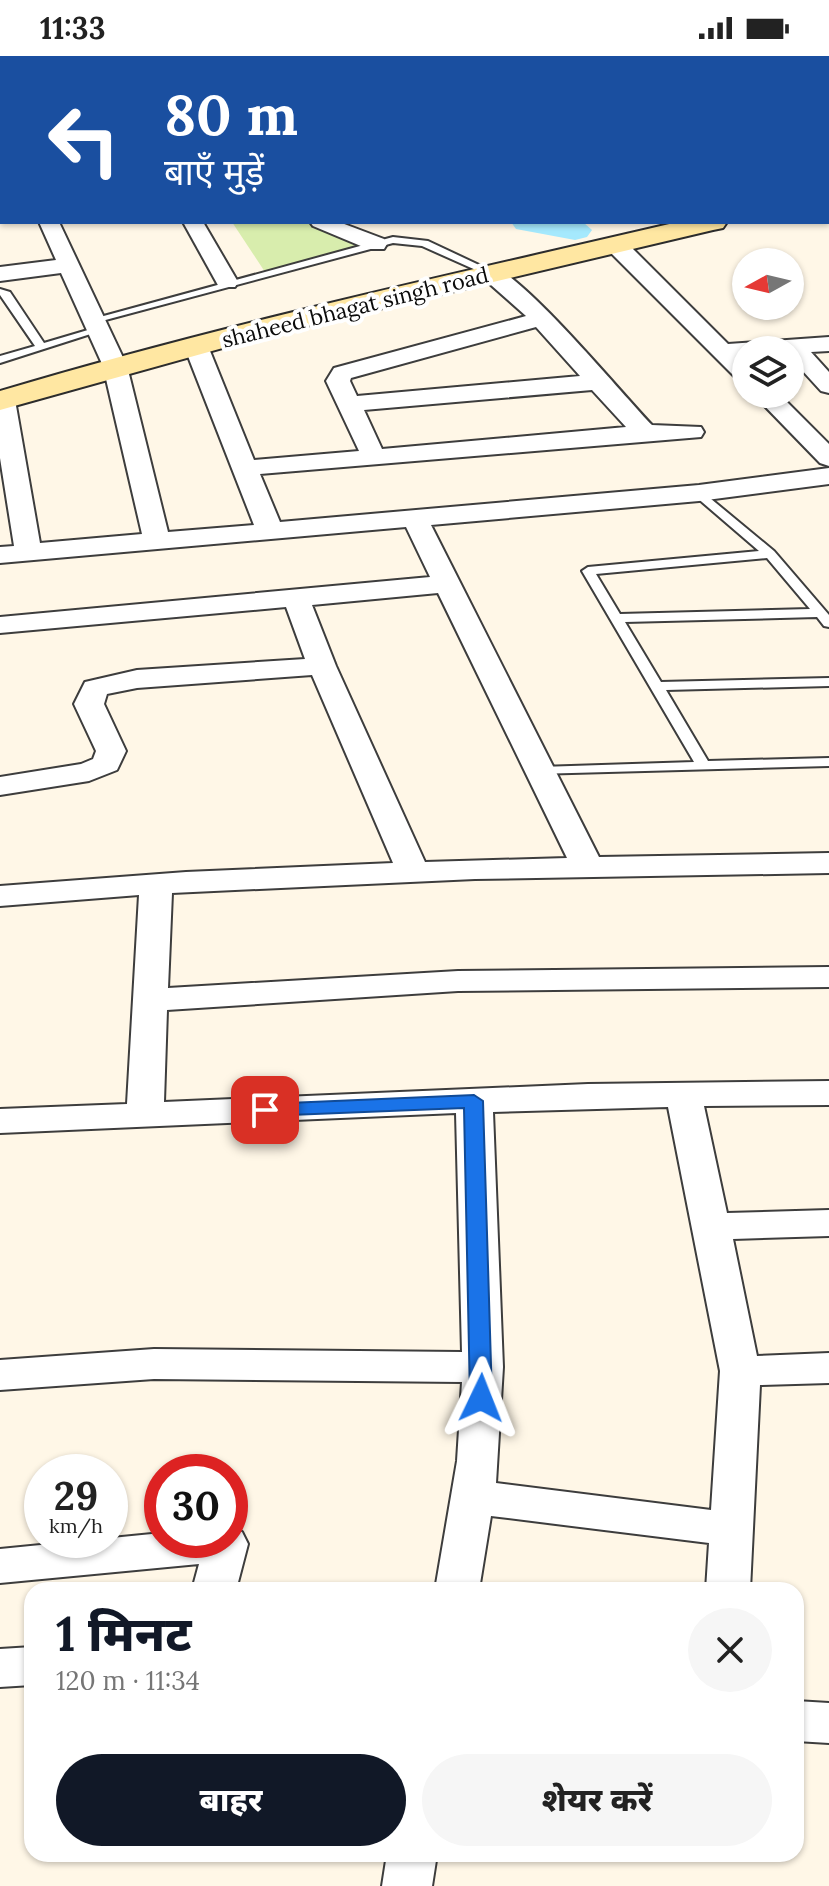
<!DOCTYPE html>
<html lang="hi">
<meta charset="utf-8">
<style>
body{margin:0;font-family:Lora,"Noto Sans Devanagari",serif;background:#f6f6f6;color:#222;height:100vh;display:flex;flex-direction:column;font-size:30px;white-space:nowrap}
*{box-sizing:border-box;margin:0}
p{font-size:26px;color:#767676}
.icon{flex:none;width:44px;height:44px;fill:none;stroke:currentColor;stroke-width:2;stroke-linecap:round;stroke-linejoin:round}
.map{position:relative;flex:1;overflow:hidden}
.drawer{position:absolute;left:24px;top:1526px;width:780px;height:280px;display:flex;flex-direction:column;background:#fff;border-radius:24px;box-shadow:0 2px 6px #0004}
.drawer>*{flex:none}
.guide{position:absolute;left:0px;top:0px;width:830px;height:168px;box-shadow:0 2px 6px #0004;background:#1a4fa0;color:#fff;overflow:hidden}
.needle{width:52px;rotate:262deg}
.tools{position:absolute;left:732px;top:192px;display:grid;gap:16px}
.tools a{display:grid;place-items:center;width:72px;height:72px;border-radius:50%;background:#fff;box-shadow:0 2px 6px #0004;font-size:40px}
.speed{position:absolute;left:24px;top:1398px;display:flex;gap:16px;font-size:40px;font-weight:700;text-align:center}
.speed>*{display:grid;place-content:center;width:104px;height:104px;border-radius:50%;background:#fff;box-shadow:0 2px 6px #0004;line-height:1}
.speed small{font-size:20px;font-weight:400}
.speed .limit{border:12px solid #d22;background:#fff;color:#111}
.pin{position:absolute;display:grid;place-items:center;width:68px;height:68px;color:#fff;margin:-34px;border-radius:16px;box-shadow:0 4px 12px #0006}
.me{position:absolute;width:88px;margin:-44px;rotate:2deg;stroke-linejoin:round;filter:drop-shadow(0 0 6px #0008)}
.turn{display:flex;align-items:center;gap:28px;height:168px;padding:0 32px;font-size:36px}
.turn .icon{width:104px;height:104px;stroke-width:2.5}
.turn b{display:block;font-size:56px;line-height:68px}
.round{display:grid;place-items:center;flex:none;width:84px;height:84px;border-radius:42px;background:#f6f6f6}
.headline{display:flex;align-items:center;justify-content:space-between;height:136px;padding:0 32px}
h1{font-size:48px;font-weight:800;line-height:60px;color:#111827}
.primary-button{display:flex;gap:16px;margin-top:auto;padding:16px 32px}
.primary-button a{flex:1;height:92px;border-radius:48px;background:#111827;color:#fff;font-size:32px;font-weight:800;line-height:92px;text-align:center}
.primary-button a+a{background:#f6f6f6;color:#222}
.status{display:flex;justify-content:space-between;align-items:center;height:56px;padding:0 40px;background:#fff;direction:ltr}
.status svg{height:22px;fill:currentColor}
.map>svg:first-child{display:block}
</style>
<div class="status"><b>11:33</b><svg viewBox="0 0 49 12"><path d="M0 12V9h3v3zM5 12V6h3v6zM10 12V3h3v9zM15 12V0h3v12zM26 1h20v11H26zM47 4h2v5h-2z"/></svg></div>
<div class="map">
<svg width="829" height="1830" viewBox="0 0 829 1830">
<rect width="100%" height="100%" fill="#fff7e7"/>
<path fill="#d8edad" d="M232 166H304L365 190 265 216Z"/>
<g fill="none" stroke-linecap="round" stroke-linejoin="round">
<g fill="#a5e9fd" fill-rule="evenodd">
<path d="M0 0H14L15 2H2V13Z"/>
<path d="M705 0H766L704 2Z"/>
<path d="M511 166H583L592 174 587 181 575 184 516 173Z"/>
</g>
</g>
<rect fill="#544945" stroke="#3b3330" stroke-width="2" x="828" y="14" width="1" height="26"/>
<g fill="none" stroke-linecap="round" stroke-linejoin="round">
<defs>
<g id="lane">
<rect x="828" y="112" width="1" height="6"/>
<path d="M393 181 428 185 496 217 487 219 422 190 393 187 98 266 89 264Z"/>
<path d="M0 233 10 236 44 287 98 271 103 274 0 307V300L35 290 0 239Z"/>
<path d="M699 433 774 495 829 559V571L824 570 817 561 625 566 661 626 829 622V630L666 634 708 705 829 702V710L535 718 533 715 540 711 694 706 582 515 588 511 759 495 695 440 693 437ZM767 502 810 553 620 558 596 518Z"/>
</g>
<g id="street">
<rect x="0" y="18" width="2" height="12"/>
<path d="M0 70 2 71V85L0 84Z"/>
<path d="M0 108H2L0 121Z"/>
<path d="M39 166H59L127 310 168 476 254 469 184 290 188 285H204L208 290 254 404 359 395 326 325 334 312 526 260 483 222 480 217 491 210C523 218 623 339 652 369L701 371 704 376 701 381 260 418 280 466 699 429 829 412V428L699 445 431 469 599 801 829 797V817L475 823 172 837 168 932 458 915 829 911V931L458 935 167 954 164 1046 588 1028 829 1025V1049L704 1050 727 1157 829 1154V1180L733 1183 757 1300 829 1297V1327L760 1329 750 1534H706L709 1487 491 1460 479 1534H435L457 1405 462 1326 154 1323 0 1334V1304L154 1293 462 1296 456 1057 0 1077V1053L127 1048 139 839 0 850V830L186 816 393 807 312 619 137 632 107 638 104 648 126 695 117 714 89 725 0 739V721L81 708 93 703 96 695 74 648 85 626 137 614 305 603 286 551 0 577V561L430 521 406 471 0 507V491L14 490 0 402V338L12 339 15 344 40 487 142 478 103 310 61 217 0 225V211L56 204ZM536 271 580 320 357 340 350 325 351 322ZM592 334 626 371 382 393 364 354ZM438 537 567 802 425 806 336 610 312 549ZM668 1051 720 1315 711 1454 496 1427 503 1311 493 1056Z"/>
<path d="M183 166H203L238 226 235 231H219Z"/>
<path d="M310 166H339L384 183 387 188 384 193H368L313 170Z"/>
<path d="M616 183 624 184 728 288 829 281V295L811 296 829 316V337L821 335 790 301V294H746V300L741 301 746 306V326L738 324 608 194 605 189Z"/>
<path d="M753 338H779L829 388V410L820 407Z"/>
<path d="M230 1472 242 1476 248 1488 236 1534H192L199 1508 0 1527V1493L162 1477V1484H230Z"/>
<path d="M32 1591V1629L0 1631V1593Z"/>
<path d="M796 1645 829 1647V1687L796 1685Z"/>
<path d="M387 1798H437L432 1830H382Z"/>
</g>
<g id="secondary">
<rect x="828" y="130" width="1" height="16"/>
<path d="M678 166H727L723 172 713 174 273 278 0 354V335C223 268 451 219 678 166Z"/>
</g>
</defs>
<use href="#lane" stroke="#3d3d3d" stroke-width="4"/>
<use href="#street" stroke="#3d3d3d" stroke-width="4"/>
<use href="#secondary" stroke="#2c2c2c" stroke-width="4"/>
<use href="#lane" fill="#fff" fill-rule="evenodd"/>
<use href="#street" fill="#fff" fill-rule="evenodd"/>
<use href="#secondary" fill="#ffe7a2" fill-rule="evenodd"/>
</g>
<path fill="#1a73e8" stroke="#114b97" stroke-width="2" d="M474 1039 483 1045 492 1342 489 1348H473L470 1342 464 1052 265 1060 255 1054 265 1048Z"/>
<g text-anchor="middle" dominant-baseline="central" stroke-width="8" stroke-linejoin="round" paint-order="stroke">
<g font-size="22" fill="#0a0a0a" stroke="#fff">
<text transform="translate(355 251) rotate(-14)">shaheed bhagat singh road</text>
</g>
</g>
</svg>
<div class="tools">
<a><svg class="needle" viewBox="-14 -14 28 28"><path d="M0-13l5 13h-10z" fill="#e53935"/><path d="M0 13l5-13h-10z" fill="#767676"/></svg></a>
<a><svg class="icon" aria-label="layers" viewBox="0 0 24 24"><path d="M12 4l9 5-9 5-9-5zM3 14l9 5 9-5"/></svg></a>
</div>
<div class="speed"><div>29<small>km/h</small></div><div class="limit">30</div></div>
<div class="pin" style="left:265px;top:1054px;background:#d93025"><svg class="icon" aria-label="arrive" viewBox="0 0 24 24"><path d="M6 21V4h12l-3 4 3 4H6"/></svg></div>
<svg class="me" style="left:481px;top:1342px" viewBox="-20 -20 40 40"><path d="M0-17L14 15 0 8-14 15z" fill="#1a73e8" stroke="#fff" stroke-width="4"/></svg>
<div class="guide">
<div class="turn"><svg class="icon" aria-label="left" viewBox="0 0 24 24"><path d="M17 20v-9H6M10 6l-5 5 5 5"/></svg><div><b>80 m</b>बाएँ मुड़ें</div></div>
</div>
<section class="drawer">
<div class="headline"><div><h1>1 मिनट</h1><p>120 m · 11:34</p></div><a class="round"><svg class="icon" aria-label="close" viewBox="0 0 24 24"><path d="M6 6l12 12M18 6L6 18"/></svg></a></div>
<div class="primary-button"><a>बाहर</a><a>शेयर करें</a></div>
</section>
</div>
